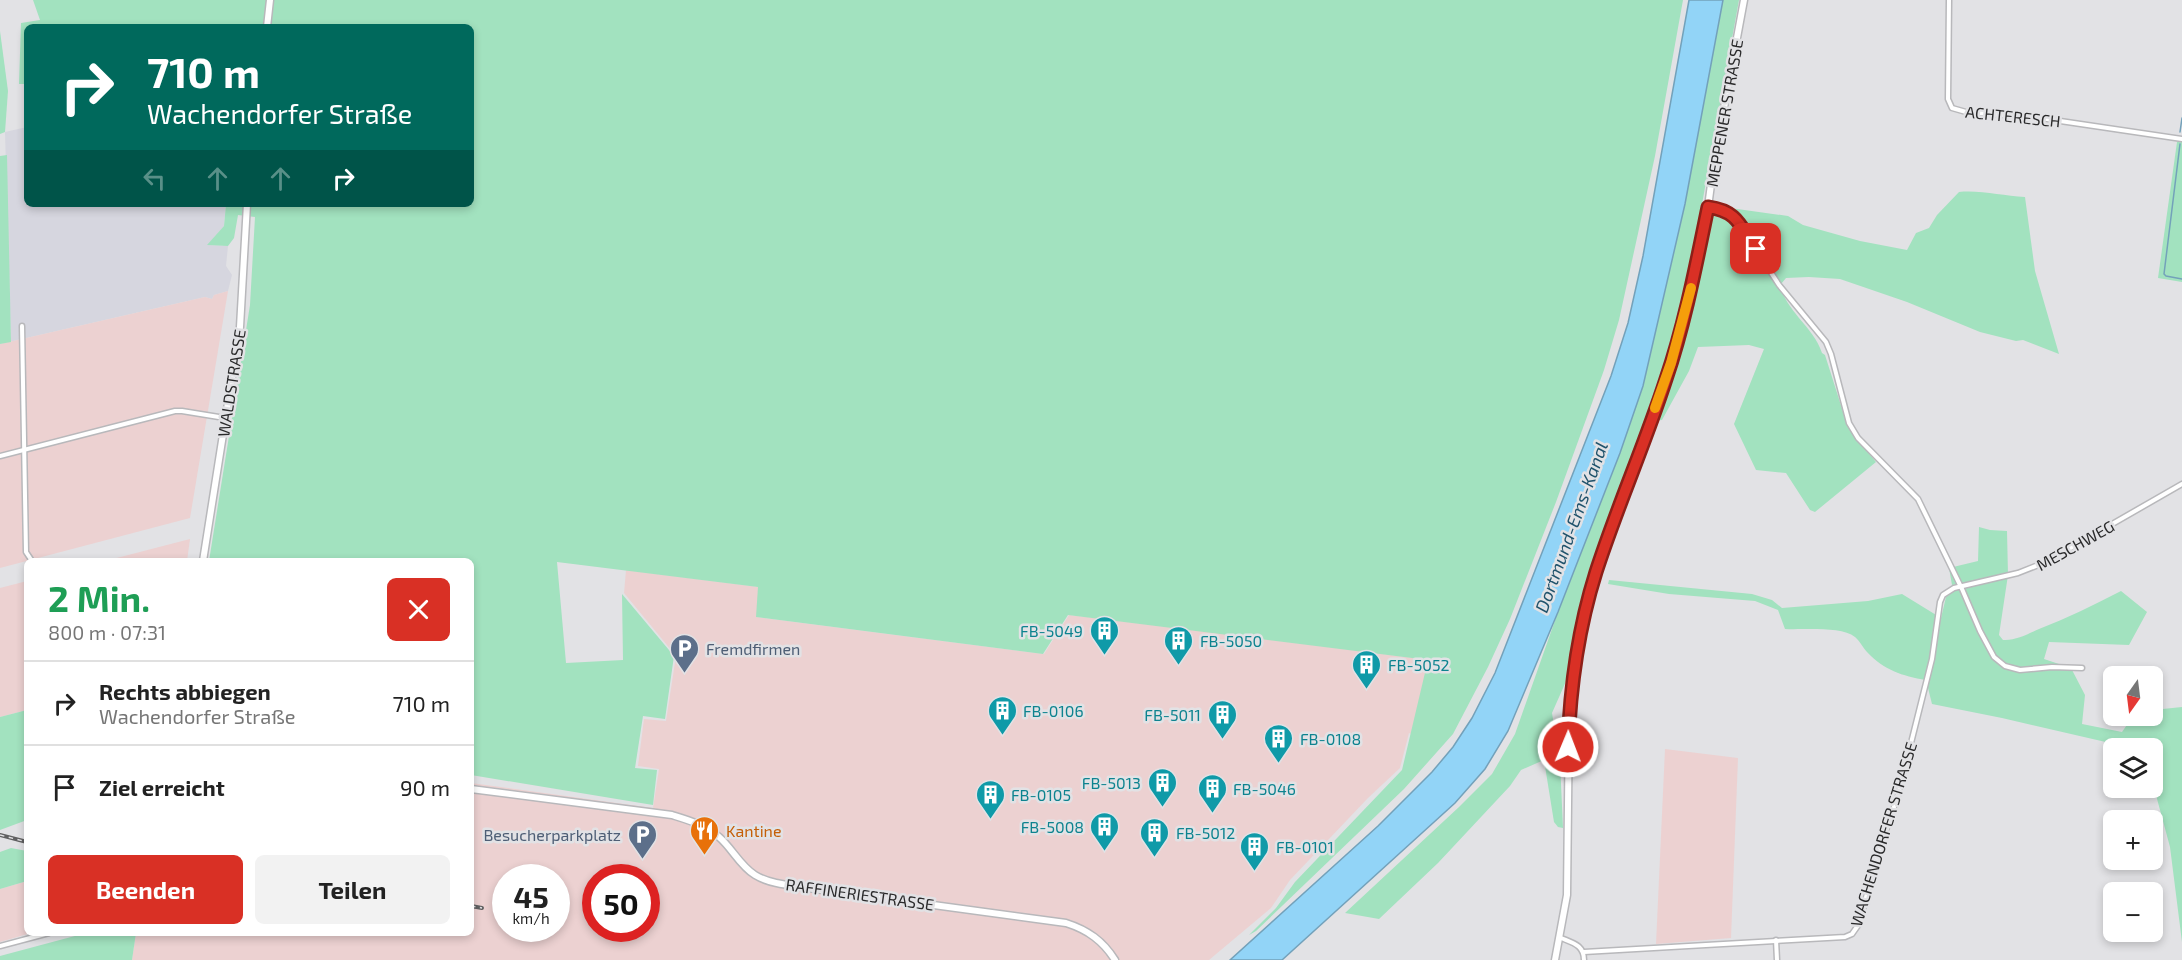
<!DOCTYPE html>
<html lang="de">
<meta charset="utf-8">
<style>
body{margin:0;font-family:"Exo 2",sans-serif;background:#f2f2f2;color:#222;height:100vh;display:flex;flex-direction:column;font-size:22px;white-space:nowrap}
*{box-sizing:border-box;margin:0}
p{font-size:20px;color:#767676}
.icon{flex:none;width:33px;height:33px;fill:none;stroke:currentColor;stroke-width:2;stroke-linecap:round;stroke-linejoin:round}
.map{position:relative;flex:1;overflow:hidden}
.sheet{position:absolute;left:24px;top:558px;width:450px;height:378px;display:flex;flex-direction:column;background:#fff;border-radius:9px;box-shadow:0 3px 9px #0003}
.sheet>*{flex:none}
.top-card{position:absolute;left:24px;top:24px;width:450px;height:183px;border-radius:9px;box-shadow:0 3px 9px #0003;background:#00695c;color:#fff;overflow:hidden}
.needle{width:39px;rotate:194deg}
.tools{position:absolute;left:2103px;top:666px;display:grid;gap:12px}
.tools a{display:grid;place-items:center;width:60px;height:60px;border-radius:9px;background:#fff;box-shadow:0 3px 9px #0003;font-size:30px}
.speed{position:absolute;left:492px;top:864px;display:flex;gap:12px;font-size:30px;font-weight:700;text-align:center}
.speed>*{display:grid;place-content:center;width:78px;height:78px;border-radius:50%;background:#fff;box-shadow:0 3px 9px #0003;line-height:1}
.speed small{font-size:15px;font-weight:400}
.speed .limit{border:9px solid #d22;background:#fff;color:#111}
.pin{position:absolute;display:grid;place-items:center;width:51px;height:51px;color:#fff;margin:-26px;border-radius:12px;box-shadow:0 3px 9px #0006}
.me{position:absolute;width:66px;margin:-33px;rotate:1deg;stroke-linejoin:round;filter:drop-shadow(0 0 4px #0008)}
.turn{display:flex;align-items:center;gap:21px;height:126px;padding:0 24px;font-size:27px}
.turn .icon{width:78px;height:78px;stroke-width:2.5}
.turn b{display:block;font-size:42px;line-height:51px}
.lanes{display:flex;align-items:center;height:57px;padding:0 24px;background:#0003;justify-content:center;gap:30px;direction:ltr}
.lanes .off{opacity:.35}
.round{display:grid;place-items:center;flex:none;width:63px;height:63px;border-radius:9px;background:#f2f2f2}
.head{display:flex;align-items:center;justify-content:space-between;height:102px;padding:0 24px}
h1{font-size:36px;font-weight:700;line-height:45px;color:#1e9e55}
.action{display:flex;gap:12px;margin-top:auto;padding:12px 24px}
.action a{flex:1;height:69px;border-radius:9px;background:#d93025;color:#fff;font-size:24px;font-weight:700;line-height:69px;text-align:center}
.action a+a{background:#f2f2f2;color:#222}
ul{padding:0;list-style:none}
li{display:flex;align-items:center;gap:18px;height:84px;padding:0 24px;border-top:2px solid #e0e0e0}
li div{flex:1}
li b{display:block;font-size:22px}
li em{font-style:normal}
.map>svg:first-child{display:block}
</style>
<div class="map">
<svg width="2182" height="960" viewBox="0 0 2182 960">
<rect width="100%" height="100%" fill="#e2e2e5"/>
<path fill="#d6d6df" d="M27 127V204H226L224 226 208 245 228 246 226 266 232 275 228 291 214 295 212 299 205 297 0 344 11 342 5 132Z"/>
<g fill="#ecd1d1" fill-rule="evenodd">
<path d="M228 291 190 518 0 568V344L205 297 212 299 214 295Z"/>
<path d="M190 539 187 561H105Z"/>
<path d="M626 570 759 587 757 617 1044 654 1069 615 1177 627 1429 660 1411 734 1409 733 1400 768 1368 798 1290 880 1271 908 1209 960H132L136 933H471V783L653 808 659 769 638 766 644 719 666 721 676 656 624 593ZM506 878H556V928H506ZM596 878H646V928H596Z"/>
<path d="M27 581V710L0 717V588Z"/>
<path d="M1665 749 1738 758 1731 938 1656 944Z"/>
<path d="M27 881V933H31L0 942V889Z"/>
</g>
<g fill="#a2e2bf">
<path d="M33 0H1683L1655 156 1619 320 1604 370 1556 502 1510 619 1488 667 1453 734 1404 789 1256 931 1249 935 1276 908 1295 882 1402 770 1428 660 1068 615 1043 654 756 617 758 587 557 562 566 663 623 660 622 594 674 656 665 719 643 716 635 768 657 770 653 805 471 775V561H209L250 305 255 217 238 215 234 238 228 246 207 245 224 226 226 204H471V27H27V84H19L21 23 40 20Z"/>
<path d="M1723 0H1739L1702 204 1788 216 1803 225 1860 241 1907 250 1916 233 1929 228 1937 215 1959 192C1981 190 2003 196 2025 197L2035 271 2059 354 2023 340 2016 341 1980 332 1907 302 1840 279 1809 277 1786 278 1781 284C1783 309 1814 327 1822 353L1825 355 1845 418 1854 435 1876 462 1815 512 1810 510 1786 473 1756 470 1734 424 1764 349 1749 345 1698 347 1689 371 1662 420 1647 421 1641 434 1604 540 1578 632 1571 670 1552 713 1560 762 1563 828 1558 827 1554 822 1544 760 1521 770 1510 786 1438 863 1379 919 1345 913 1459 807 1492 774 1515 734 1558 612 1620 453 1643 386 1685 204Z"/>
<path d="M0 31 8 91 5 132 0 134Z"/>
<path d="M2177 142H2182V282L2158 278Z"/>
<path d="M7 155 11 342 0 344V156Z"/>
<path d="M1979 527 1990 530 2007 531 2008 575 1999 635 2003 640C2015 641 2028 634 2039 629 2067 618 2094 605 2121 591L2147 612 2129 645 2049 642 2044 659 2071 668 2085 695 2082 724 2122 732 2133 716H2152L2153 710 2182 707V942L2170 847 2153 784 2152 748H2116L2110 743 2002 718 1932 704 1926 680C1902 676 1884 670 1867 652 1863 648 1860 641 1855 637 1841 626 1804 630 1785 629L1778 610 1755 601 1669 594 1608 584 1609 580 1752 594 1772 600 1782 608 1868 601 1902 594 1941 618 1946 597 1954 591 1997 578 1952 585 1949 568 1978 561Z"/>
<path d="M27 710V820L0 830V717Z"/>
<path d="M11 848 27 851V881L0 889V852Z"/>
<path d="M86 933H136L132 960H0V956Z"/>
</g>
<path fill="#92d4f7" stroke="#73a1ba" stroke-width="1.5" d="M1689 0H1723L1685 204 1643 386 1620 453 1558 612 1508 731 1485 769 1455 803 1282 960H1230L1378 826 1432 772 1453 747 1472 718 1495 673 1611 376 1628 323 1643 256Z"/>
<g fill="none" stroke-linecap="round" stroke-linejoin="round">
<g stroke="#73a1ba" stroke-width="1.5">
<path d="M2180 132 2182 118"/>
<path d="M2180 144 2164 274 2166 276 2182 279"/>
</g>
<defs>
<g id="street">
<path d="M1949 0 1948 99 1952 108 1966 112 2040 118 2182 139"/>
<path d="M1708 207 1724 210 1733 214 1779 285 1826 342 1831 354 1849 423 1858 438 1918 499 1962 589 1980 631 1994 657 2005 666 2020 670 2052 667 2082 668"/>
<path d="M22 326 26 552 32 561"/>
<path d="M0 456 175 411H182L225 418"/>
<path d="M1561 938C1573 943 1584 945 1584 960"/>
<path d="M1776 940 1777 960"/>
<path d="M0 946 49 933"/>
<path d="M1584 952 1845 937 1852 934 1859 924 1875 863 1898 795 1932 659 1940 602 1943 595 1954 588 2018 573 2046 562 2182 484"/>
</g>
<g id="secondary">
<path d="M267 27 270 0"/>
<path d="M203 561 240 327 247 204"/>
<path d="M471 789 672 815C688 820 706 825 719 837 732 848 740 866 755 875 768 883 786 885 801 887L1066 923C1088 930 1103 941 1115 960"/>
<path d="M1555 960 1567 895 1569 714 1580 633 1596 574 1666 380 1687 310 1708 207 1714 162 1744 0"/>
</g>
</defs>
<use href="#street" stroke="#b8b8bb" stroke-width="7"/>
<use href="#secondary" stroke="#b8b8bb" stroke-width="9"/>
<use href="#street" stroke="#fff" stroke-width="4"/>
<use href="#secondary" stroke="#fff" stroke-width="6"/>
<defs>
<g id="rail">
<path d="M0 835 27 842"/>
<path d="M471 906 482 908"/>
</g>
</defs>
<use href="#rail" stroke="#606061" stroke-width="4"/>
<use href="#rail" stroke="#e2e2e5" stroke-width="1.5" stroke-dasharray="4.5" stroke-linecap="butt"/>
</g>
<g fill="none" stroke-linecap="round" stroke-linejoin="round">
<defs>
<path id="route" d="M1568 747C1570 688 1578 629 1596 572 1617 507 1645 444 1666 379 1685 323 1696 265 1708 207 1738 211 1740 226 1756 249"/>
</defs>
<use href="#route" stroke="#8d1f18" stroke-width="15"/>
<use href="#route" stroke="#d93025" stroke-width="10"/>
<path stroke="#f59e0b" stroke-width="10" d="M1655 408 1671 363 1691 288"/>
</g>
<defs>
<symbol id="building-pin" viewBox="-11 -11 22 30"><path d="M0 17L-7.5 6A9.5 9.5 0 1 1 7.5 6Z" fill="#0f9aa8" stroke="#e2e2e5"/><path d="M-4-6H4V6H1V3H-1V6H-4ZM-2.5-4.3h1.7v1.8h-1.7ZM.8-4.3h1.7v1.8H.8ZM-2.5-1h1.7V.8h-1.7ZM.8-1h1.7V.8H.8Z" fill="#fff"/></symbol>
<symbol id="parking-pin" viewBox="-11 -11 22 30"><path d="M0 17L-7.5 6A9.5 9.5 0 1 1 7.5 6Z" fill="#5c6f8a" stroke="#e2e2e5"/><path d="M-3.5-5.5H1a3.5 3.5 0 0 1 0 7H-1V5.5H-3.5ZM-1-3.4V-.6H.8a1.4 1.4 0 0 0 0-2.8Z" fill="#fff"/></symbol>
<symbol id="restaurant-pin" viewBox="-11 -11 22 30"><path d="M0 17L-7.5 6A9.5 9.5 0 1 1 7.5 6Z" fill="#e8710a" stroke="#e2e2e5"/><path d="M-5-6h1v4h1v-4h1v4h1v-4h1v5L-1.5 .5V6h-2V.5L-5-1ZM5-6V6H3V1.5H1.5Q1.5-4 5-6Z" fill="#fff"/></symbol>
</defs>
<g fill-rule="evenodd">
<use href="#building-pin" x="1088" y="614" width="33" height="45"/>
<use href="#building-pin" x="1162" y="624" width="33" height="45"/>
<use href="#parking-pin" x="668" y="632" width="33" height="45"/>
<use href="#building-pin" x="1350" y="648" width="33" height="45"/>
<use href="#building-pin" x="986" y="694" width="33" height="45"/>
<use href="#building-pin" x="1206" y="698" width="33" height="45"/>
<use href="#building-pin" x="1262" y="722" width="33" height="45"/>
<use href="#building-pin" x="1146" y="766" width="33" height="45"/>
<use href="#building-pin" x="1196" y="772" width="33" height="45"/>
<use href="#building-pin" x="974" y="778" width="33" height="45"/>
<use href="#building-pin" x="1088" y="810" width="33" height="45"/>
<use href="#restaurant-pin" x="688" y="814" width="33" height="45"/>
<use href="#building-pin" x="1138" y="816" width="33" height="45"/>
<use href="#parking-pin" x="626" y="818" width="33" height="45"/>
<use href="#building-pin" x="1238" y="830" width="33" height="45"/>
</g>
<g text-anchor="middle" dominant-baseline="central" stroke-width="5" stroke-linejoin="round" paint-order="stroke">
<g font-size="16" fill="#2a2a2b" stroke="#e2e2e5">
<text transform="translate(1724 113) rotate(-80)">MEPPENER STRASSE</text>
<text transform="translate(2013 116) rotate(6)">ACHTERESCH</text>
<text transform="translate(231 383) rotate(-81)">WALDSTRASSE</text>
<text transform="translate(2075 545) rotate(-29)">MESCHWEG</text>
<text transform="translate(1883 834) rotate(-73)">WACHENDORFER STRASSE</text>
<text transform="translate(860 894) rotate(8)">RAFFINERIESTRASSE</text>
</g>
<g font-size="16" fill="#0d838f" stroke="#e2e2e5" text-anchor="start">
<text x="1083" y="630" text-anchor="end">FB-5049</text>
<text x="1200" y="640">FB-5050</text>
<text x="1388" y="664">FB-5052</text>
<text x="1023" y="710">FB-0106</text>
<text x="1201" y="714" text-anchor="end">FB-5011</text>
<text x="1300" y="738">FB-0108</text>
<text x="1141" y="782" text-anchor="end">FB-5013</text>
<text x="1233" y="788">FB-5046</text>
<text x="1011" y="794">FB-0105</text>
<text x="1084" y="826" text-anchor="end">FB-5008</text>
<text x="1176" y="832">FB-5012</text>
<text x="1276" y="846">FB-0101</text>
</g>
<g font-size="16" fill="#4e5e75" stroke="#e2e2e5" text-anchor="start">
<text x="706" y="648">Fremdfirmen</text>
<text x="621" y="834" text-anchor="end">Besucherparkplatz</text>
</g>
<g font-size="16" fill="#c56008" stroke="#e2e2e5" text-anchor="start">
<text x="726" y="830">Kantine</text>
</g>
<g font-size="18" font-style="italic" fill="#20536c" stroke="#e2e2e5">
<text transform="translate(1571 527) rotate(-70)">Dortmund-Ems-Kanal</text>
</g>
</g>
</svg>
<div class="tools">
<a><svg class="needle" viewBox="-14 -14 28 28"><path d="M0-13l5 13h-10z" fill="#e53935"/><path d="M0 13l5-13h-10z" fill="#767676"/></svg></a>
<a><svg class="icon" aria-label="layers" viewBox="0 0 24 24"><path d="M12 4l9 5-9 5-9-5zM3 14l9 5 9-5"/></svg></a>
<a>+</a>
<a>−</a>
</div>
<div class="speed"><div>45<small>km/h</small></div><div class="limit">50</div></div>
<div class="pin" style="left:1756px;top:249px;background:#d93025"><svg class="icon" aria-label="arrive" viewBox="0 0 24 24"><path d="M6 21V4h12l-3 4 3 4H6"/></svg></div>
<svg class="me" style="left:1568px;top:747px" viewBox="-20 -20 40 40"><circle r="17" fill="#d93025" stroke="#fff" stroke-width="3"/><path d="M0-11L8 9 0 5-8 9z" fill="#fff"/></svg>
<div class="top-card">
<div class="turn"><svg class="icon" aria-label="right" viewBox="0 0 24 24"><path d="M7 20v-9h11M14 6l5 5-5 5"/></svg><div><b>710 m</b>Wachendorfer Straße</div></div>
<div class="lanes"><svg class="icon off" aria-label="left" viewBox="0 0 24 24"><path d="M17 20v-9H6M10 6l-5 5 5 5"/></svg><svg class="icon off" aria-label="ahead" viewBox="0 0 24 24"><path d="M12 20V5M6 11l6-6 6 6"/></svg><svg class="icon off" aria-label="ahead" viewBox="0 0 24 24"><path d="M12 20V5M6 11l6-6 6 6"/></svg><svg class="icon" aria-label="right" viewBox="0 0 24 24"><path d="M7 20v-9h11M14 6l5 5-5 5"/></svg></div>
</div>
<section class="sheet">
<div class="head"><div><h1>2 Min.</h1><p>800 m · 07:31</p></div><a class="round" style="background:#d93025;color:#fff"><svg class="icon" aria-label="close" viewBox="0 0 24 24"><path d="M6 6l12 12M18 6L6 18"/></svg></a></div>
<ul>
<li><svg class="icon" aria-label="right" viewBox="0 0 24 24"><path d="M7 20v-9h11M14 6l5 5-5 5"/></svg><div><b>Rechts abbiegen</b><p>Wachendorfer Straße</p></div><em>710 m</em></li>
<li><svg class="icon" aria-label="arrive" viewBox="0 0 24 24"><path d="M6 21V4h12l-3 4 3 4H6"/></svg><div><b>Ziel erreicht</b></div><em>90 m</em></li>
</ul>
<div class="action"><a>Beenden</a><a>Teilen</a></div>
</section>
</div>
